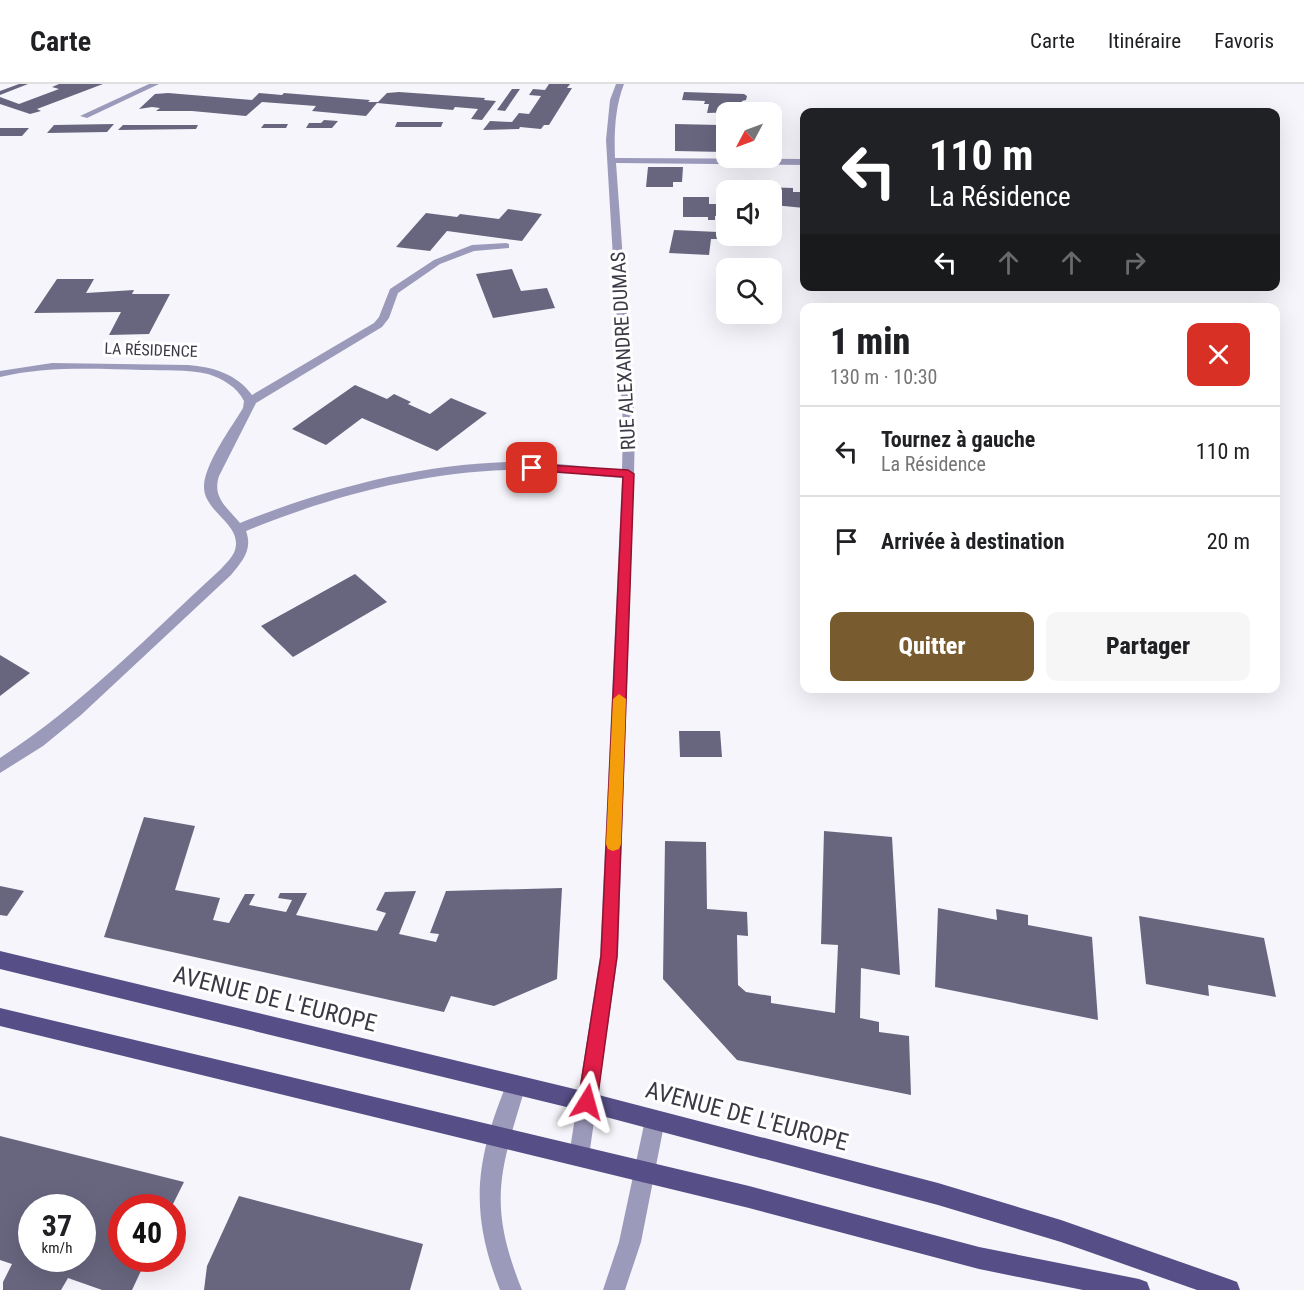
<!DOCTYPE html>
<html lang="fr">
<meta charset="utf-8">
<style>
body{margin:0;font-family:"Roboto Condensed",sans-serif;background:#f6f6f6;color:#202124;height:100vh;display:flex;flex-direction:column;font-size:22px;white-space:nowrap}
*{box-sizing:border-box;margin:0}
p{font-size:20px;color:#757577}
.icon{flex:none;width:33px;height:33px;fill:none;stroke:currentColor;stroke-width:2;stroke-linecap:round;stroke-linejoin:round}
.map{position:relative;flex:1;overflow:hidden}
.side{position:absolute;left:800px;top:219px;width:480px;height:390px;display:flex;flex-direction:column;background:#fff;border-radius:12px;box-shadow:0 6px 24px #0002}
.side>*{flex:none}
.guide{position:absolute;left:800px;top:24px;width:480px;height:183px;border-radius:12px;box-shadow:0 6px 24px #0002;background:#202124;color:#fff;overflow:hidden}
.needle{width:39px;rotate:229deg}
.controls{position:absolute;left:716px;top:18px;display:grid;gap:12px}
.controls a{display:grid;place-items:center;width:66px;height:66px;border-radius:12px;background:#fff;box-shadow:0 6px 24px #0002;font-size:30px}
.speed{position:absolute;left:18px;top:1110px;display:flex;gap:12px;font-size:30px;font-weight:700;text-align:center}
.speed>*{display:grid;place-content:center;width:78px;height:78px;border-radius:50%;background:#fff;box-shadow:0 6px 24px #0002;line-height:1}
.speed small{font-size:15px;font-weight:400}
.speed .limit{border:9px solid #d22;background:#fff;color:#111}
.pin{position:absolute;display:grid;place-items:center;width:51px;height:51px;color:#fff;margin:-26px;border-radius:12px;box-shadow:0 3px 9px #0006}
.me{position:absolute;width:66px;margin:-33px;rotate:8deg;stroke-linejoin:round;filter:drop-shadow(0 0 4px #0008)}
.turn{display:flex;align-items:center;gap:21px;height:126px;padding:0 30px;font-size:27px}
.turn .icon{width:78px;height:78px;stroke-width:2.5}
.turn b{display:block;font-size:42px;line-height:51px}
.lanes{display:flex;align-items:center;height:57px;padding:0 30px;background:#0003;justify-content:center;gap:30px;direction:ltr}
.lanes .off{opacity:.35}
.round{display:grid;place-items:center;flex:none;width:63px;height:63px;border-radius:12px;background:#f6f6f6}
.headline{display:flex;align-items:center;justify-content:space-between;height:102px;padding:0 30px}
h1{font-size:36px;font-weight:800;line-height:45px}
.button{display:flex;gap:12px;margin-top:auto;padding:12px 30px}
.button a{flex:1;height:69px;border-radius:12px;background:#785c2f;color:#fff;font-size:24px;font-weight:800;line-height:69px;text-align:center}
.button a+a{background:#f6f6f6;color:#202124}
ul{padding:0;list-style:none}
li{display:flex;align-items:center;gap:18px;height:90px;padding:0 30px;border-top:2px solid #e0e0e0}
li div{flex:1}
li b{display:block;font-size:22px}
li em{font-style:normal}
header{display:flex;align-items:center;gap:36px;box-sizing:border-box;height:84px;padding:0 30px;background:#fff;border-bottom:2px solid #e0e0e0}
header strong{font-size:28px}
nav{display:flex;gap:33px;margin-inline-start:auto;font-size:21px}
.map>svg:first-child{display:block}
</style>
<header>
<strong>Carte</strong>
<nav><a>Carte</a><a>Itinéraire</a><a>Favoris</a></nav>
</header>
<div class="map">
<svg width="1304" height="1206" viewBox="0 0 1304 1206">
<rect width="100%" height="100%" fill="#f5f5fb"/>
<g fill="#68667f" fill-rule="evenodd">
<path d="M19 0H28L0 11V7Z"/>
<path d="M59 0H103L37 25 41 27 30 30 0 20V13L19 20 59 5 52 3Z"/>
<path d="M549 0H570L567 4H572L549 41H544L541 45 520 43 519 45 483 46 490 37 512 38 519 29 529 30 541 12 529 11 533 5 545 6Z"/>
<path d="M512 5H520L505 27 497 26Z"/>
<path d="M399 8 485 14 484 16 496 17 482 36 471 35 478 25 455 23 453 26 377 19 366 32 312 27 316 22 262 18 246 32 192 27H156L160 24 152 23 139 25 155 10 168 9 252 16 259 9 282 11 284 9 370 16 368 18H378L387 9Z"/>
<path d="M684 8 744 10 747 12 746 16 742 17 740 28 707 29 709 20H704L705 17 682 16Z"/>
<path d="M324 36 338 37 332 44H306L309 39H321Z"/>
<path d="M397 38H443L441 43H395Z"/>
<path d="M114 40 107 48 47 49 54 41Z"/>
<path d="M264 40H288L286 44H261Z"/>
<path d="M675 40 720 41 719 62H725V68L675 67Z"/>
<path d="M123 41H198L196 45 118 46Z"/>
<path d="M0 44H29L22 52H0Z"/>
<path d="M648 83H683L682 98H673V103H646Z"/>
<path d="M760 103 793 104V108H804V124L774 121 771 106H760Z"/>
<path d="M683 113H709V120H717L718 132H715V136H708V133H683Z"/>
<path d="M508 125 542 130 522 157 447 147 430 167 396 163 426 129 457 133 460 130 499 135Z"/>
<path d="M674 146 718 148V155H711L709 171 669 169Z"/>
<path d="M512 185 521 207 547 204 555 224 493 234 476 190Z"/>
<path d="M57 195H94L86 209 134 206 132 210H170L149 250 109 251 121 228 34 229Z"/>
<path d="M355 301 387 315 394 310 411 318 408 320 430 330 451 314 487 329 437 367 362 334 326 361 292 345Z"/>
<path d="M355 490 387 518 293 573 261 542Z"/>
<path d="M0 571 30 589 0 612Z"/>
<path d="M679 647H720L722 673H680Z"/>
<path d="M144 733 195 742 175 806 220 814 213 836 229 839 245 810H255L249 821 286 828 292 816 278 814 280 809H307L296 831 377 847 386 829 376 826 385 808 416 807 399 850 436 858 439 850 430 849 446 807 562 804 557 895 494 922 451 912 444 928 104 853Z"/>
<path d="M824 747 892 753 900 891 861 884 860 934 879 938V948L909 952 911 1011 737 976 663 895 665 757 706 758 707 825 747 828 748 852 737 851 738 901 746 908 771 912V919L835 929 838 861 821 860Z"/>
<path d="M0 802 24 807 7 832 0 831Z"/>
<path d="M938 824 997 836 996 825 1028 831V841L1092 853 1098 936 935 903Z"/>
<path d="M1139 832 1264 854 1276 913 1208 901 1209 912 1146 900Z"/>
<path d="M0 1052 184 1098 171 1124H122V1174H147L132 1206H102L68 1194 61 1206H3V1198L12 1180 0 1176ZM32 1124H82V1174H32Z"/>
<path d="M239 1112 423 1160 410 1206H204L207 1182Z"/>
</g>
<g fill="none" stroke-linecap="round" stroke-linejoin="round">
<g fill="#9c9abb" fill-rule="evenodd">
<path d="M149 0H159L87 34 80 32Z"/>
<path d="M616 0H624C615 23 614 49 615 74L804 75V81L616 79 635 342 634 390 618 872 589 1072 586 1079 579 1082 572 1079 569 1072 600 872 622 394C584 391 545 385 507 386 417 389 329 413 246 447 253 466 242 477 231 491L81 631 43 662 0 689V674C82 621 150 550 221 485 226 479 233 473 235 466 243 440 203 428 204 402 205 379 231 344 243 324L244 317C237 303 223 295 208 290 187 285 165 287 143 286 95 285 48 282 0 293V287L52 279 188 281C213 283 237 290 252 311L374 239 379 233 390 205 434 176 472 161 506 159 509 160V164L474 167 440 180 398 209 389 234 382 243 256 319 219 392C212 414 227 423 240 439 325 405 416 381 507 378 546 377 584 383 622 386L623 342 606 56 610 16Z"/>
<path d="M516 991 523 994 526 1001C500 1087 487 1119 522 1206H500C468 1124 476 1074 509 994Z"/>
<path d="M655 1026 662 1029 665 1036 641 1158 625 1206H603L619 1158 645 1036 648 1029Z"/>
</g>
<g fill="#564e86" fill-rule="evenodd">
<path d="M0 867 587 1008 938 1099 1061 1136 1229 1195 1237 1198 1240 1206H1197L1061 1158 938 1121 587 1028 0 885Z"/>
<path d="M0 924 749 1102 979 1163 1139 1195 1147 1198 1150 1206H1083L979 1185 749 1124 0 942Z"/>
</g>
</g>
<path fill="#e11d48" stroke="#92132f" stroke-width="1.5" d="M532 380 628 386 634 390 617 872 597 1018 594 1025 587 1027 581 1025 578 1018 601 872 623 393 528 386V381Z"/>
<path fill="#f59e0b" d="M619 610 626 615 621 760 619 765 613 767 608 765 606 760 613 615Z"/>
<g text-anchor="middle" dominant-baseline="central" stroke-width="6" stroke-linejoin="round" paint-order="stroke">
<g font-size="16" fill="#3a3945" stroke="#fff">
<text transform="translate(151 266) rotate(2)">LA RÉSIDENCE</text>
</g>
<g font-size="20" fill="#3a3945" stroke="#fff">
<text transform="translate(623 267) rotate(-93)">RUE ALEXANDRE DUMAS</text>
</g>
<g font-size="24" fill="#3a3945" stroke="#fff">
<text transform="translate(275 915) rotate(14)">AVENUE DE L'EUROPE</text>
<text transform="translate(747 1032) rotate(15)">AVENUE DE L'EUROPE</text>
</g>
</g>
</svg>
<div class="controls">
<a><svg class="needle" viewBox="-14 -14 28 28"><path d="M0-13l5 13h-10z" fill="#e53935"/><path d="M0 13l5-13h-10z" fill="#757577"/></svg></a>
<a><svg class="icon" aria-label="sound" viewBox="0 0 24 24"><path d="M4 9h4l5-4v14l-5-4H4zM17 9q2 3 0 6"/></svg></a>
<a><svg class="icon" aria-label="search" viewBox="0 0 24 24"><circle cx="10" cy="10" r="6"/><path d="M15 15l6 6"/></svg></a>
</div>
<div class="speed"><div>37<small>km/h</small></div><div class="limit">40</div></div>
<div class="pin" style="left:532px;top:384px;background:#d93025"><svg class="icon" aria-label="arrive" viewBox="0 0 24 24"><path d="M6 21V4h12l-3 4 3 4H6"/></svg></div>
<svg class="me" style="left:587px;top:1018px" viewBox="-20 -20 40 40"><path d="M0-17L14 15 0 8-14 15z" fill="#e11d48" stroke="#fff" stroke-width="4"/></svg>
<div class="guide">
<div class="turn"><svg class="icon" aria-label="left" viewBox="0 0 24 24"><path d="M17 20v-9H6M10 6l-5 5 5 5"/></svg><div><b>110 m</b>La Résidence</div></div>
<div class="lanes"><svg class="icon" aria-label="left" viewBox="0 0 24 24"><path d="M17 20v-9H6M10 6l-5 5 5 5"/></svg><svg class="icon off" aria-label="ahead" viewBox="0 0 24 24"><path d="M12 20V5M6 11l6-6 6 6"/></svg><svg class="icon off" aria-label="ahead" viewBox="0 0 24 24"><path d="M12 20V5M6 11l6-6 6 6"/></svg><svg class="icon off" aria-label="right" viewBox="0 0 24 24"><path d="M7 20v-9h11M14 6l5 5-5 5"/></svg></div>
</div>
<section class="side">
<div class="headline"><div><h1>1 min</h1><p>130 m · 10:30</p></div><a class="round" style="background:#d93025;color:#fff"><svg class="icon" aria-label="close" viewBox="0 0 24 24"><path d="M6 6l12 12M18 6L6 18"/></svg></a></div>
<ul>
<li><svg class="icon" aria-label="left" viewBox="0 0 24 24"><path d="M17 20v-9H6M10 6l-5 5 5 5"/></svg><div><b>Tournez à gauche</b><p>La Résidence</p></div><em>110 m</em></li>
<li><svg class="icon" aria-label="arrive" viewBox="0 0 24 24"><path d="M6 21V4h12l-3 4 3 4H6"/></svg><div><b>Arrivée à destination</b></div><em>20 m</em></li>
</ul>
<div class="button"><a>Quitter</a><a>Partager</a></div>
</section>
</div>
